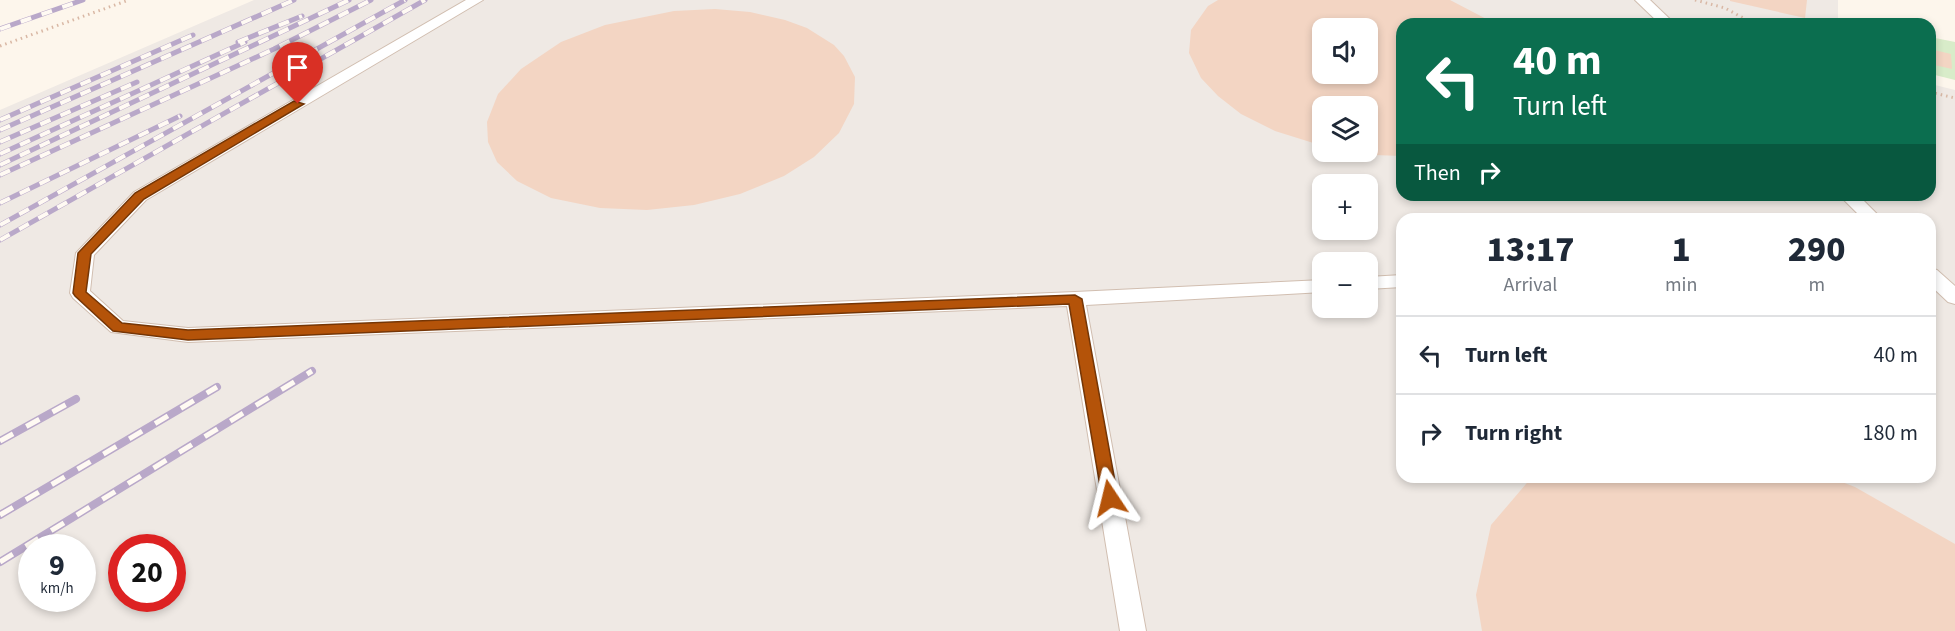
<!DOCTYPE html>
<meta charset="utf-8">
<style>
body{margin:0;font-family:"Source Sans 3",sans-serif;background:#f6f6f7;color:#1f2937;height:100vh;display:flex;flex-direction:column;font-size:22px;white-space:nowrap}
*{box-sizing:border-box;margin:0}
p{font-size:20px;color:#747a83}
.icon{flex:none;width:33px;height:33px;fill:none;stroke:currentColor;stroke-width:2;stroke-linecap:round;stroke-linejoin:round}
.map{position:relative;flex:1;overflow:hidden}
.side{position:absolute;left:1396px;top:213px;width:540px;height:270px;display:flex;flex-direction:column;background:#fff;border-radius:18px;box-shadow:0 3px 9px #0003}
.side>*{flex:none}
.hud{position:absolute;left:1396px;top:18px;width:540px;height:183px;border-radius:18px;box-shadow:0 3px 9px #0003;background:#0b6e4f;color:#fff;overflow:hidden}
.tools{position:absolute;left:1312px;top:18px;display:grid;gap:12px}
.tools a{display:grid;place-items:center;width:66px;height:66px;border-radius:12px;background:#fff;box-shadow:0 3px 9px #0003;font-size:30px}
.speed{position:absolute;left:18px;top:534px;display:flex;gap:12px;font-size:30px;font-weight:700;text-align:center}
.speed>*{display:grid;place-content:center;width:78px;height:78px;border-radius:50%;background:#fff;box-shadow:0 3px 9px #0003;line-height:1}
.speed small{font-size:15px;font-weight:400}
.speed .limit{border:9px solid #d22;background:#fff;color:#111}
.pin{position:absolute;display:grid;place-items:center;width:51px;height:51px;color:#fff;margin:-62px -26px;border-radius:50% 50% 50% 0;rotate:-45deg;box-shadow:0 0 6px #0007}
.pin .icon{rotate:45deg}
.me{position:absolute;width:66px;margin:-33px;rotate:350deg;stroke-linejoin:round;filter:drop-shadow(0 0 4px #0008)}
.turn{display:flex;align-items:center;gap:21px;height:126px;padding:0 18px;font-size:27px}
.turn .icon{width:78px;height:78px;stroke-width:2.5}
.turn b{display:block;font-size:42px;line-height:51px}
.then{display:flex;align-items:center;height:57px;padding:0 18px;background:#0003;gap:12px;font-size:22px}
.eta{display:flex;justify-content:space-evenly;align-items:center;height:102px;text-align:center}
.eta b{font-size:36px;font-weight:800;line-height:42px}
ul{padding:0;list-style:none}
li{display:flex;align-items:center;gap:18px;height:78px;padding:0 18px;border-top:2px solid #e0e1e3}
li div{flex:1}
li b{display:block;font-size:22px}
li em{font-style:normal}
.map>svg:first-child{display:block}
</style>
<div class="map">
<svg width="1955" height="631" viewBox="0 0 1955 631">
<rect width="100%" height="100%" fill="#fdf6ec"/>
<path fill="#efe9e4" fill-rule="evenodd" d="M254 0H1838V24H1402V195H1930L1931 84 1955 90V631H0V110ZM1323 28H1368V74H1323ZM1323 106H1368V152H1323ZM1323 184H1368V230H1323ZM1402 219H1930V477H1402ZM1323 262H1368V308H1323ZM32 548H82V598H32ZM122 548H172V598H122Z"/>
<path fill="#d8ecc9" d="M1930 37 1955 42V80L1931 74Z"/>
<g fill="#f3d5c3" fill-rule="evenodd">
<path d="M1218 0H1450L1496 24H1402V156L1374 155 1360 153 1368 152V106H1323V146L1275 131 1241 114 1218 96 1201 78 1189 53 1191 30 1208 6ZM1323 28H1368V74H1323Z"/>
<path d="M1730 0H1807L1805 18 1730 1Z"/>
<path d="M715 9 750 12 785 20 807 28 834 45 844 56 855 77 854 104 839 133 814 157 784 176 740 194 694 205 647 210 600 208 551 198 517 181 497 162 488 142 487 122 498 94 521 69 561 42 605 25 674 11Z"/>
<path d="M1930 49 1951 54 1952 69 1930 64Z"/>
<path d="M1532 477H1829L1855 487 1955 544V631H1482L1476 595 1491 525Z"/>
</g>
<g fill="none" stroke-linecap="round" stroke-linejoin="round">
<defs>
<g id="service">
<path d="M466 0H483L146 200 94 255 90 291 123 321 188 328 1075 292 1323 280V292L1086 305 1146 631H1120L1067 306 188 342 111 332 73 298 70 293 76 253 134 192Z"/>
<path d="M1635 0H1650L1675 24H1660Z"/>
<path d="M1839 195H1858L1882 219H1863Z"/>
<path d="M1930 268 1937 270 1955 286V304L1948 302 1930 285Z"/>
<path d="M1402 275V287L1368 289V277Z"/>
</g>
</defs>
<use href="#service" stroke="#d1beb0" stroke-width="2"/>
<g stroke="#d9b8a5" stroke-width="3" stroke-dasharray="1.5 4" stroke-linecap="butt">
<path d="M1695 0 1725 8 1754 24"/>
<path d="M0 46 129 0"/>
<path d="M1930 92 1955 98"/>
</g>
<use href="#service" fill="#fff" fill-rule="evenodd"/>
<defs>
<g id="rail-far1">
<path d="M0 29 83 0"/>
<path d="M238 42 302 16"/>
<path d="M0 120 193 35"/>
<path d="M0 130 294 0"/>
<path d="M0 142 137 82"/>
<path d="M0 154 245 42"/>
<path d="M0 165 349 0"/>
<path d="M0 175 274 49 371 0"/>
<path d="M0 203 180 116"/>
<path d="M0 225 405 0"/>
<path d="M0 240 425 0"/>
</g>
<g id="rail">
<path d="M0 441 76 399"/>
<path d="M0 515 217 387"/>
<path d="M0 562 312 371"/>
</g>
</defs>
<use href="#rail-far1" stroke="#b9a8c9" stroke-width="5"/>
<use href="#rail" stroke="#b9a8c9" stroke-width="8"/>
<use href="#rail-far1" stroke="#fffaf3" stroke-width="4" stroke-dasharray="11" stroke-linecap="butt"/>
<use href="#rail" stroke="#fffaf3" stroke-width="5" stroke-dasharray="15" stroke-linecap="butt"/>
</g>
<path fill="#b45309" stroke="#753606" stroke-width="1.5" d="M294 101 304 104 144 199 91 254 86 292 122 323 188 330 1075 295 1082 299 1118 498 1110 505 1102 498 1069 304 188 340 113 331 75 296 73 293 78 253 135 193Z"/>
</svg>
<div class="tools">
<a><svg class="icon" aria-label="sound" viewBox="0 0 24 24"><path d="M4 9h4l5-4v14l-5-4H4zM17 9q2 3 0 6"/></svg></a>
<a><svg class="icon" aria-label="layers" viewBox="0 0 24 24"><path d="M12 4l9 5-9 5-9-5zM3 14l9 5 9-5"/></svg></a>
<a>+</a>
<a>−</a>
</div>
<div class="speed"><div>9<small>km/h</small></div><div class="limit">20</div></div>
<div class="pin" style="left:298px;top:104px;background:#d93025"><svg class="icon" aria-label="arrive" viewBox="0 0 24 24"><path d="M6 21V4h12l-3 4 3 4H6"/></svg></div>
<svg class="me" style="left:1110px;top:498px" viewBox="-20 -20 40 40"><path d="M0-17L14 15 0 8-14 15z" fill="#b45309" stroke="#fff" stroke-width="4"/></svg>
<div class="hud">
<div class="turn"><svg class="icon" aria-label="left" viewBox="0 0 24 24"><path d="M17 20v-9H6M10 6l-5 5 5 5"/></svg><div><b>40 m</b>Turn left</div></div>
<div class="then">Then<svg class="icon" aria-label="right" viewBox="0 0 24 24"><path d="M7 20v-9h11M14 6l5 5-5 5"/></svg></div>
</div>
<section class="side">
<div class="eta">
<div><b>13:17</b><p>Arrival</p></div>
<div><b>1</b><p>min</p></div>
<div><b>290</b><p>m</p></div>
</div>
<ul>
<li><svg class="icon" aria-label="left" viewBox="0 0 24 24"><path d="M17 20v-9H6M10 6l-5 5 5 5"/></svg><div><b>Turn left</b></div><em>40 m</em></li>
<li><svg class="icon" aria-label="right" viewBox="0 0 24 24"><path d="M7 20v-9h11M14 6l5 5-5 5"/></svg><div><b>Turn right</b></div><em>180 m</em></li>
</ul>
</section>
</div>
